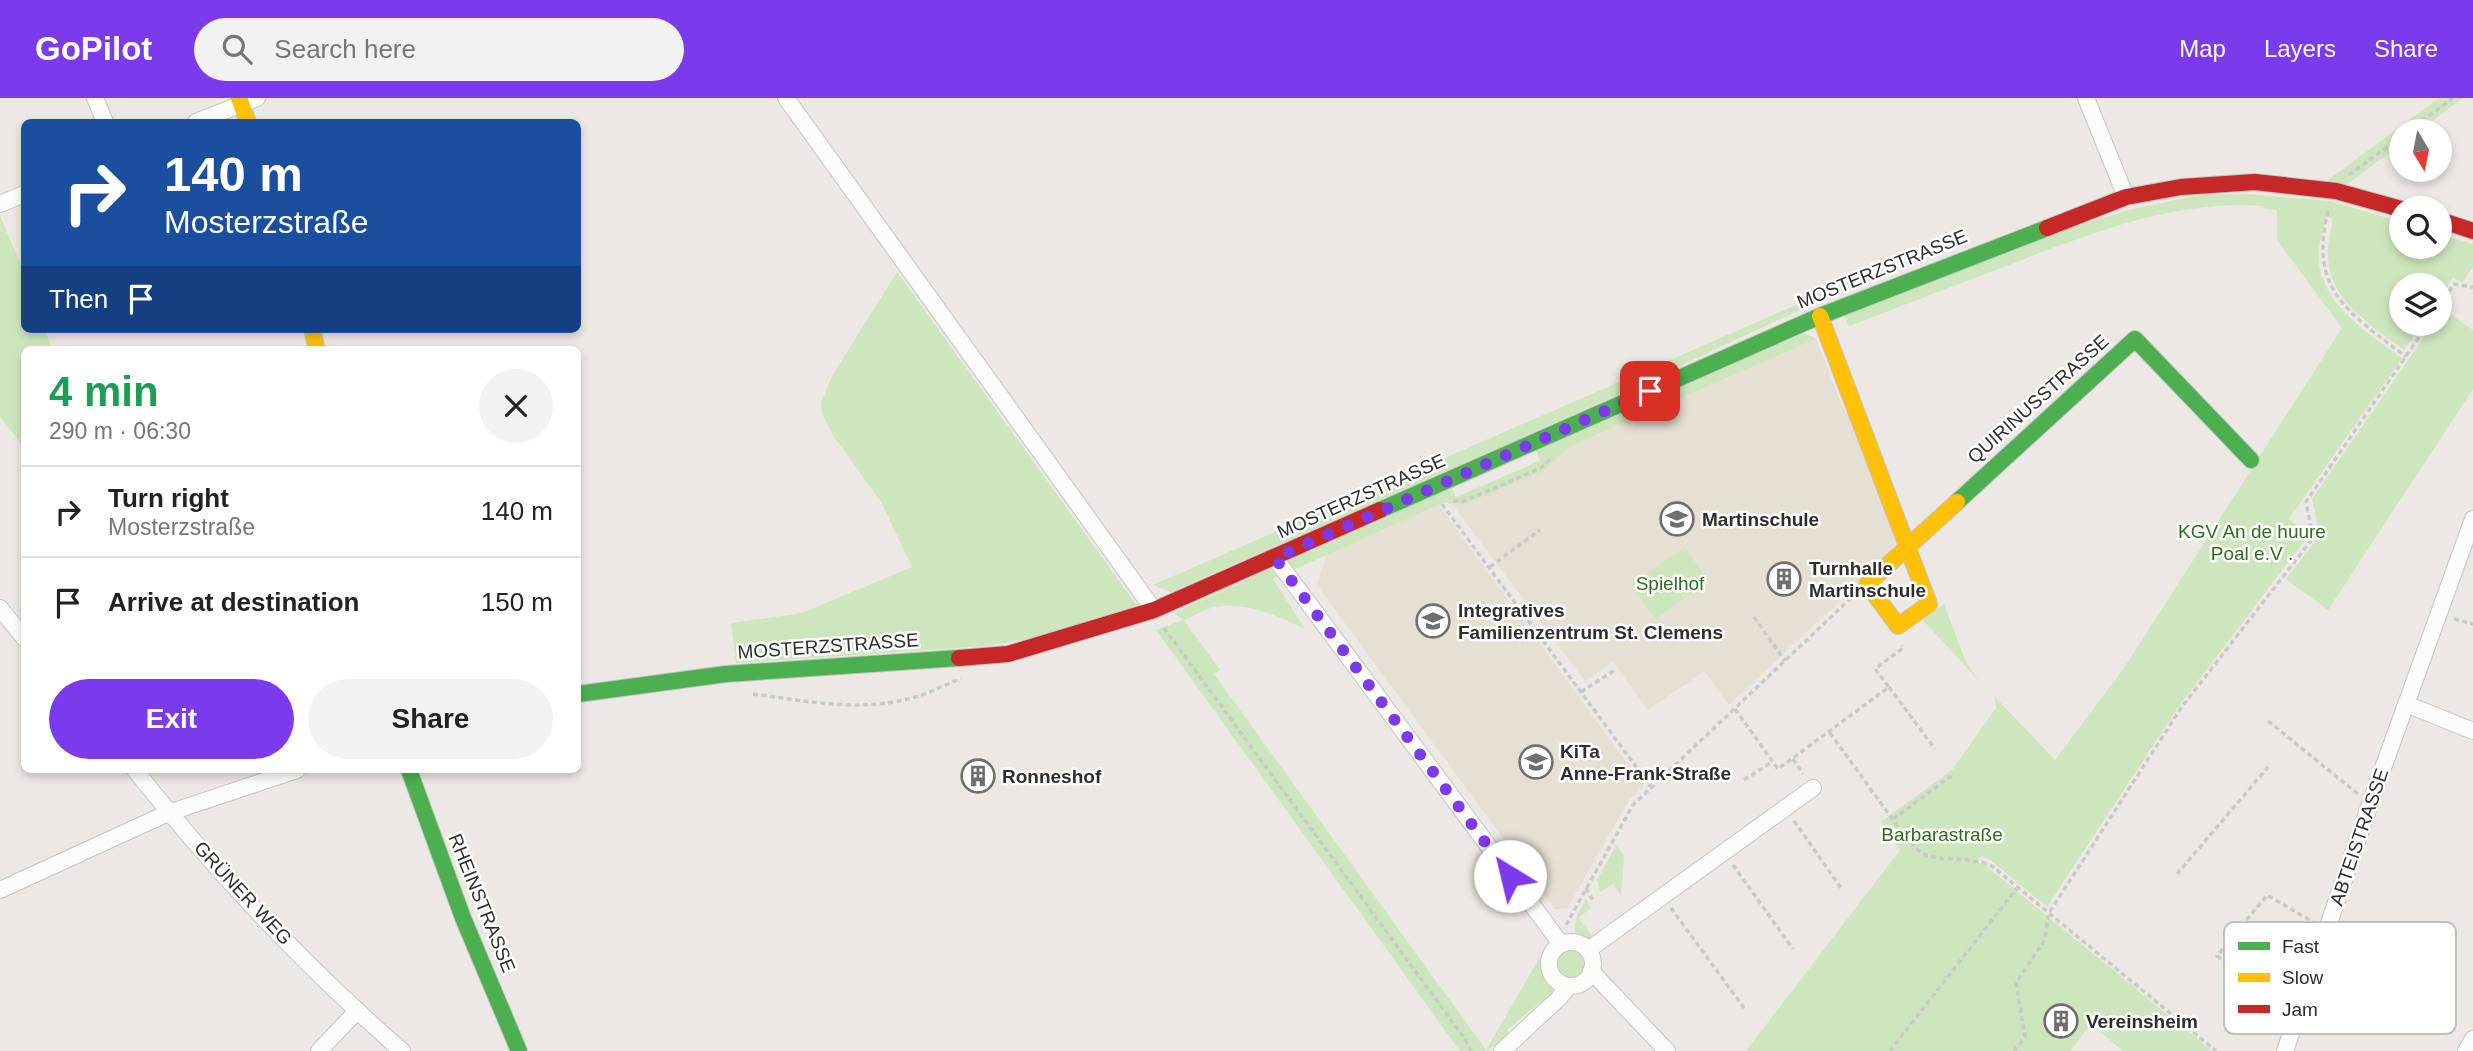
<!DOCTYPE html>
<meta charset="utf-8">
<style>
body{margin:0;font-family:Helvetica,sans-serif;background:#f2f2f2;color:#222;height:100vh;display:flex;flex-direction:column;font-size:26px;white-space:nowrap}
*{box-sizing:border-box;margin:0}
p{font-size:23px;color:#767676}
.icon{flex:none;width:38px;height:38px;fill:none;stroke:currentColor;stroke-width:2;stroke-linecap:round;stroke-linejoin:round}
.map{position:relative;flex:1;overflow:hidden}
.details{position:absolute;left:21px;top:248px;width:560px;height:427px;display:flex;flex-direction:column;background:#fff;border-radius:10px;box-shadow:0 4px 10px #0003}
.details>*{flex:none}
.hud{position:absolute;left:21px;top:21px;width:560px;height:214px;border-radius:10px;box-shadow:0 4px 10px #0003;background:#1a4fa0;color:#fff;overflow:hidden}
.needle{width:46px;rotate:170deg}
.buttons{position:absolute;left:2389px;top:21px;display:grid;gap:14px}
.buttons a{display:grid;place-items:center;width:63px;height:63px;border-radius:50%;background:#fff;box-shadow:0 4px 10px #0003;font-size:35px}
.pin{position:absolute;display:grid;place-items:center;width:60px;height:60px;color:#fff;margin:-30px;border-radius:14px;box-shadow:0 4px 10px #0006}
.me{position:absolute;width:77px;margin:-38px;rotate:324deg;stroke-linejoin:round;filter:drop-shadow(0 0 5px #0008)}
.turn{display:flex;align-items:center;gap:24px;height:147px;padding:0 28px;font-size:32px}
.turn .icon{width:91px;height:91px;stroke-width:2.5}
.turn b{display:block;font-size:49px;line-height:60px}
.then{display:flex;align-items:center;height:66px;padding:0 28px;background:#0003;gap:14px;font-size:26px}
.round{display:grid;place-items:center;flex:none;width:74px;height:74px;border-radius:37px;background:#f2f2f2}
.overview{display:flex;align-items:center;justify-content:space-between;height:119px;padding:0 28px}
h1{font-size:42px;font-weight:800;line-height:52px;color:#1e9e55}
.button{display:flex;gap:14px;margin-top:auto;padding:14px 28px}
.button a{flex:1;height:80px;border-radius:42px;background:#7c3aed;color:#fff;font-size:28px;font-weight:800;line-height:80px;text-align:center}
.button a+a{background:#f2f2f2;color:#222}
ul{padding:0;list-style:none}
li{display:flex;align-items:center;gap:21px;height:91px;padding:0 28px;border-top:2px solid #e0e0e0}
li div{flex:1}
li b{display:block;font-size:26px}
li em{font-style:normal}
header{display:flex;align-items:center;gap:42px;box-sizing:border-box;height:98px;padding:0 35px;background:#7c3aed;color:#fff}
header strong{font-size:33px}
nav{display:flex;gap:38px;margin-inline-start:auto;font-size:24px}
.search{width:490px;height:63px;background:#f2f2f2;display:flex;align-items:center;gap:18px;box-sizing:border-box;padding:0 24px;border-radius:38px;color:#767676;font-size:26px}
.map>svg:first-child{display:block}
</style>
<header>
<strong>GoPilot</strong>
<div class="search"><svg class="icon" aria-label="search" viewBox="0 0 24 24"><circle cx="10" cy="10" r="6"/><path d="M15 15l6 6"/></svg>Search here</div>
<nav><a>Map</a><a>Layers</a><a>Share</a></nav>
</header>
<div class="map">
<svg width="2473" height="953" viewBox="0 0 2473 953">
<rect width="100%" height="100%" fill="#ece8e4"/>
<g fill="#e6e0d3">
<path d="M1816 241 1841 305 1857 332 1896 435 1893 453 1729 607 1704 573 1648 612 1613 564 1585 583 1452 406H1466L1560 357 1571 348Z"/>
<path d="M1439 407 1644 688 1629 702 1567 811H1555L1317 487 1326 457Z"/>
</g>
<g fill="#cee6be">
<path d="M2439 0H2463L2418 33H2401V46L2346 87 2328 82Z"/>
<path d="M2248 96 2330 103 2401 124V149H2440V136L2473 146V169L2462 185 2453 179 2440 199V187H2401V226H2422L2404 252C2372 228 2329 203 2328 158 2327 146 2331 133 2333 121L2326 119C2324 130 2320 141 2319 151 2314 202 2367 234 2402 260L2289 421 2309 437 2179 608 2047 809 1990 762 1981 758 1977 764 1985 767 2212 953H2123L2091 926 2070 953H1746L1900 752 1881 724 1952 672 1996 610 1994 598 2055 662 2124 570 2342 230 2277 142V112L2265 111 2263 108C2175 102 2094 134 2014 165 1959 186 1904 207 1849 228L1844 217 2076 128 2129 112 2199 97Z"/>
<path d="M0 118 24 174V231H45L52 252H24V349L0 319Z"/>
<path d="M897 174 1137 508 1033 540 985 548 736 565 731 525 802 515 912 469 881 404 832 336 822 315 821 305 832 278Z"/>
<path d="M1858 180 1860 188 1841 193 1604 303 1171 494 1153 487Z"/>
<path d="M2441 210 2473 232V291L2328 512 2286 481 2320 437 2312 401 2433 226H2440Z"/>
<path d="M1805 235 1816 241 1571 348 1543 373 1465 406 1443 405 1273 481 1305 531C1277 518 1247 503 1215 509 1205 511 1194 518 1184 522L1220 572 1214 576 1486 952 1543 854 1546 878 1553 887 1555 896 1547 905 1542 903 1507 932 1509 936 1487 953H1460L1156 532 1183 522 1174 515 1450 388 1456 399 1540 363 1535 350Z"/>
<path d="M1685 449 1708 484 1655 521 1631 486Z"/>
<path d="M1944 506 1966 564 1979 583 1923 522Z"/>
<path d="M1616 747 1624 757 1621 797 1613 786 1600 794 1597 782Z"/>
<path d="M1586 801 1591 810 1578 820 1592 838 1604 830 1607 834 1595 842H1579C1570 827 1578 815 1586 801Z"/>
<circle cx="1570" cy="866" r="14"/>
</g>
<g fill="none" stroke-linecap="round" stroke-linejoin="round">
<defs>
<g id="street">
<path d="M95 0 105 24"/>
<path d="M786 0 1154 512"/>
<path d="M2086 0 2126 99"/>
<path d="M196 24 257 0"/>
<path d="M0 106 24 96"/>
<path d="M1275 460 1561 846"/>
<path d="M0 510 24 540"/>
<path d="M2406 606 2473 633"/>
<path d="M135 672C215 773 305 868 402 953"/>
<path d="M0 792 168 715 297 672"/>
<circle cx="1571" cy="866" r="22"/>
<path d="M1588 852 1813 690"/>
<path d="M1591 873 1667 953"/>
<path d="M319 953 357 913"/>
<path d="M1502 953 1558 901 1569 888"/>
<path d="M2285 953 2370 706 2473 421"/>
<path d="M2466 953 2473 941"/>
</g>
<g id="fast">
<path d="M1957 404 2135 241 2251 362"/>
<path d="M1380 412 1820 218 2047 130"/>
<path d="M578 596 726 576 959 560"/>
<path d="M409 672 463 820 519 953"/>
</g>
<g id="slow">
<path d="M239 0 248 24"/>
<path d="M1820 218 1929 506 1898 528 1867 486 1957 404"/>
<path d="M312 231 317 252"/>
</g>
<g id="jam">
<path d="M2440 122 2473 133"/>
<path d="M2047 130 2126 99 2181 89 2255 84 2336 93 2401 111"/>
<path d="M959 560 1008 556 1154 512 1380 412"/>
</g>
</defs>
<use href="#street" stroke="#c5c4c5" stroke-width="18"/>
<use href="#fast" stroke="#c5c4c5" stroke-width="18"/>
<use href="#slow" stroke="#c5c4c5" stroke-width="18"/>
<use href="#jam" stroke="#c5c4c5" stroke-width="18"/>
<g stroke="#c9c9c8" stroke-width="3.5" stroke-dasharray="5 3.5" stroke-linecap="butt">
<path d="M2408 33 2453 0"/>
<path d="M2349 77 2401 39"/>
<path d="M2328 113C2308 193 2350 215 2406 259"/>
<path d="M2440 208 2454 186 2473 189"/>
<path d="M1453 403H1464L1541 370 1553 359"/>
<path d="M1442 406 1651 689"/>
<path d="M1490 469 1540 432"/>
<path d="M1754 519 1785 563"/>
<path d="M2454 521 2473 526"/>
<path d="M1164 530 1465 941 1471 953"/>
<path d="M1889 589 1935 651"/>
<path d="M1581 594 1615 572"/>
<path d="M753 596C808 603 861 615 915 599 931 595 945 586 961 581"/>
<path d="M1735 611 1778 671 1889 589 1875 571 1903 550 1902 547"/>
<path d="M2268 623 2358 696"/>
<path d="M1830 635 1909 744C1913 747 1918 752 1922 755 1941 765 1968 757 1992 768L2216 953"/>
<path d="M1793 661 1803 676"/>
<path d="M1744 682 1772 664"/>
<path d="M1893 721 1954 676"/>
<path d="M1794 723 1841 790"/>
<path d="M1733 767 1793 851"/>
<path d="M2177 776 2269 668"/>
<path d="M1586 790 1593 802"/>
<path d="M1671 810 1744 910"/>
<path d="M1566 827 1633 707 1852 499"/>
<path d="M2283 905 2217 858 2267 797 2313 824"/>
<path d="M1890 953 2017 790"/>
<path d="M2014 953 2025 939 2016 885 2044 843 2049 815 2181 610 2313 440 2306 404 2428 226"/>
</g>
<use href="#street" stroke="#fcfcfb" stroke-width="16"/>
<use href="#fast" stroke="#4caf50" stroke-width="16"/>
<use href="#slow" stroke="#ffc107" stroke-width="16"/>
<use href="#jam" stroke="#c62828" stroke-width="16"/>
</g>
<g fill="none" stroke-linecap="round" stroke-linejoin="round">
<path stroke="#7c3aed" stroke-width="12" stroke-dasharray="0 21.6" d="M1510 778 1275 460 1650 293"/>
</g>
<defs>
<symbol id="school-ring" viewBox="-11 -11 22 22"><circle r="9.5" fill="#fff" stroke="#706f6e" stroke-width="1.5"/><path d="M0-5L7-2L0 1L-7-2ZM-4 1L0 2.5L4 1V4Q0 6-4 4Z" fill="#706f6e"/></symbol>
<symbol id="building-ring" viewBox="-11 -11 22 22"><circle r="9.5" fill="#fff" stroke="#706f6e" stroke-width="1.5"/><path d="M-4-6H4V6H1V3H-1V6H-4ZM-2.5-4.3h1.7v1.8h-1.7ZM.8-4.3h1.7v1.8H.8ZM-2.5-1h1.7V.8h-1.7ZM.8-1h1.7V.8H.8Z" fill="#706f6e"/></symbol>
</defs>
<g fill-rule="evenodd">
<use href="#school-ring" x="1658" y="402" width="38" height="38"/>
<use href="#building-ring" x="1765" y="462" width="38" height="38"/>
<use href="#school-ring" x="1414" y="504" width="38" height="38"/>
<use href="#school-ring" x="1517" y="645" width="38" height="38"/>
<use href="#building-ring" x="959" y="659" width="38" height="38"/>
<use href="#building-ring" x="2042" y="904" width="38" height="38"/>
</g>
<g text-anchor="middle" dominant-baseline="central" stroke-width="5" stroke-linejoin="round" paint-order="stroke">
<g font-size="19" fill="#2e2e2e" stroke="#fff">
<text transform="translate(1882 171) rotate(-22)">MOSTERZSTRASSE</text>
<text transform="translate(2038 301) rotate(-42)">QUIRINUSSTRASSE</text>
<text transform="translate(1361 398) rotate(-24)">MOSTERZSTRASSE</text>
<text transform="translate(828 548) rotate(-4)">MOSTERZSTRASSE</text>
<text transform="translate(2359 739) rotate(-71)">ABTEISTRASSE</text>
<text transform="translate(243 795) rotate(47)">GRÜNER WEG</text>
<text transform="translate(482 805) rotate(68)">RHEINSTRASSE</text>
</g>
<g font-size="19" font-weight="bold" fill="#2e2e2e" stroke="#fff" text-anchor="start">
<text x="1702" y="421">Martinschule</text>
<text x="1809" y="470">Turnhalle<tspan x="1809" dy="22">Martinschule</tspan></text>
<text x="1458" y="512">Integratives<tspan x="1458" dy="22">Familienzentrum St. Clemens</tspan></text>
<text x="1560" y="653">KiTa<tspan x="1560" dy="22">Anne-Frank-Straße</tspan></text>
<text x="1002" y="678">Ronneshof</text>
<text x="2086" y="923">Vereinsheim</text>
</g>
<g font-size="19" fill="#2c6e1b" stroke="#fff">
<text x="2252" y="433">KGV An de huure<tspan x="2252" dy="22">Poal e.V .</tspan></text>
<text x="1670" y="485">Spielhof</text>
<text x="1942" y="736">Barbarastraße</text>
</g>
</g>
<rect x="2224" y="824" width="232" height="112" rx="10" fill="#fff" stroke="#c0c0c0" stroke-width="2"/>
<rect x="2238" y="844" width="32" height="8" fill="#4caf50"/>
<rect x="2238" y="875" width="32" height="9" fill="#ffc107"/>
<rect x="2238" y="907" width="32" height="8" fill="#c62828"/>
<g font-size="19" fill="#2e2e2e">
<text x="2282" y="855">Fast</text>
<text x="2282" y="886">Slow</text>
<text x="2282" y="918">Jam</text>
</g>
</svg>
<div class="buttons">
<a><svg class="needle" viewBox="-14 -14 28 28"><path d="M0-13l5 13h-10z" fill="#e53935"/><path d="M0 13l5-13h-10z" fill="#767676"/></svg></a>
<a><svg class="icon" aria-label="search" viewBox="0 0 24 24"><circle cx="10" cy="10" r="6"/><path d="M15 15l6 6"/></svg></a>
<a><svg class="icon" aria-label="layers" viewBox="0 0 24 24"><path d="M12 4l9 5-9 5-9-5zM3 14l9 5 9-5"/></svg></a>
</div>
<div class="pin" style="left:1650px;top:293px;background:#d93025"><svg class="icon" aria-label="arrive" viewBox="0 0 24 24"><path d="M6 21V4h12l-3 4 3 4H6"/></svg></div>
<svg class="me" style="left:1510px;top:778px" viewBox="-20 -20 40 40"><circle r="19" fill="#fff"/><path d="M0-13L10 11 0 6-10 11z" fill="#7c3aed"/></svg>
<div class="hud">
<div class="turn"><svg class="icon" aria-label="right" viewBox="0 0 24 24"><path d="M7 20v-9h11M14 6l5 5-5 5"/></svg><div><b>140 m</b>Mosterzstraße</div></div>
<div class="then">Then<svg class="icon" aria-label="arrive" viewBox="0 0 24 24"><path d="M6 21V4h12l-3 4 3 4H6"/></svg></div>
</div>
<section class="details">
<div class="overview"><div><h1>4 min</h1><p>290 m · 06:30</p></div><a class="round"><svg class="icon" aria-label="close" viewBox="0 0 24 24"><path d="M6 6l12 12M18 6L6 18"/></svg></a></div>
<ul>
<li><svg class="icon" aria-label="right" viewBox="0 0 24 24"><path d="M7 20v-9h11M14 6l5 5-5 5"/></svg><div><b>Turn right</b><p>Mosterzstraße</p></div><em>140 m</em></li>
<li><svg class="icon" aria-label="arrive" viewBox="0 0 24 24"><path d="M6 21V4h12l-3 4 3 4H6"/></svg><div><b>Arrive at destination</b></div><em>150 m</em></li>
</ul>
<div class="button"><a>Exit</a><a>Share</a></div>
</section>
</div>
